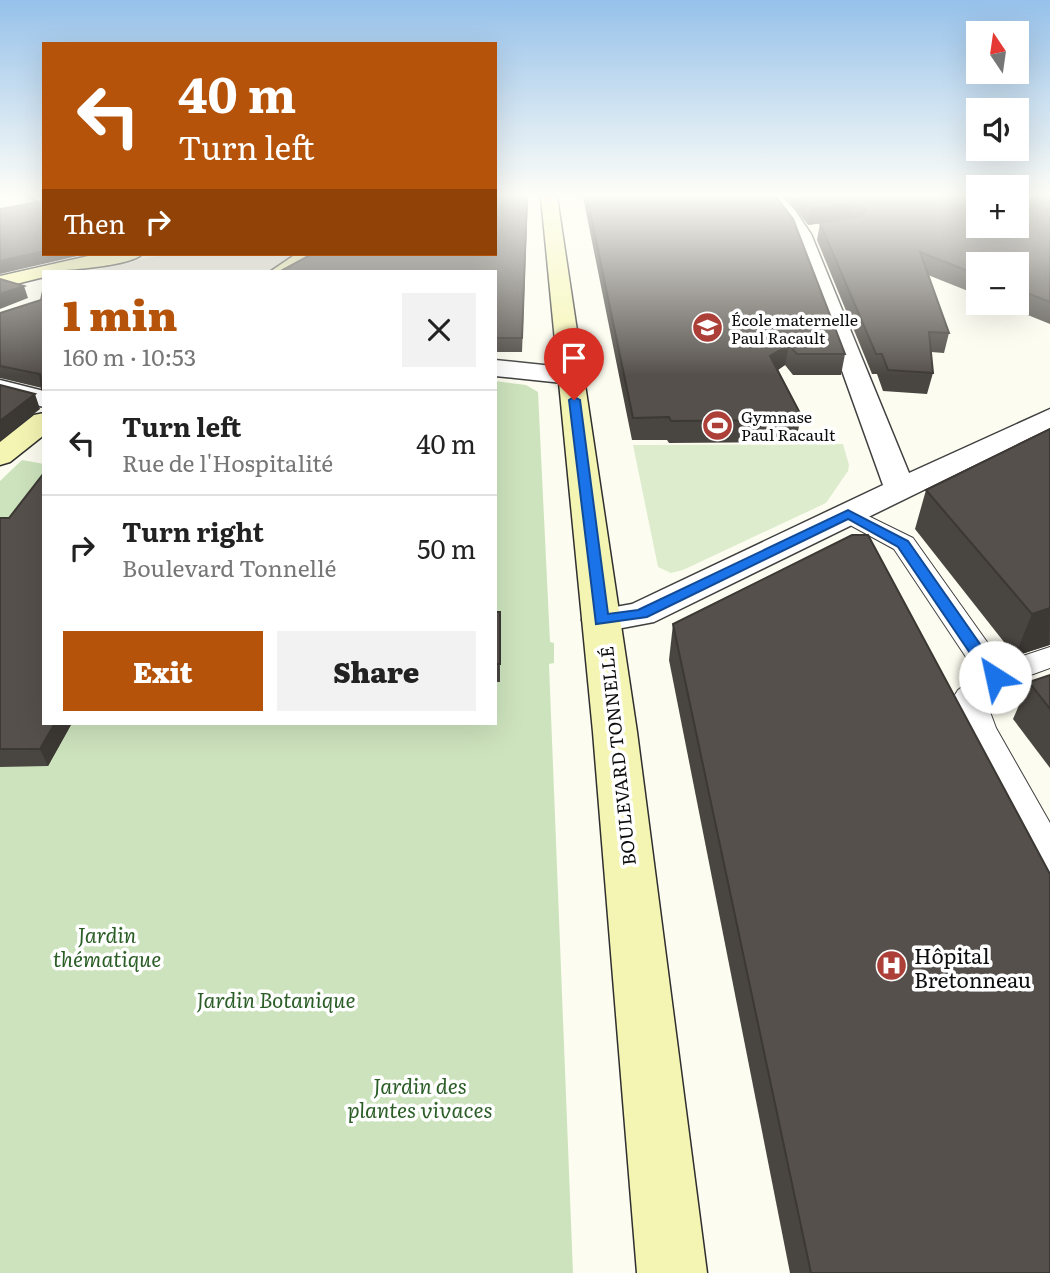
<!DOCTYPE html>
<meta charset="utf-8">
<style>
body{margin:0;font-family:Literata,serif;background:#f2f2f2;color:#222;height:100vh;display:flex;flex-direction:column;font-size:26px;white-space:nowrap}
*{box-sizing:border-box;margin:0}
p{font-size:23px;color:#767676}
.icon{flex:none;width:38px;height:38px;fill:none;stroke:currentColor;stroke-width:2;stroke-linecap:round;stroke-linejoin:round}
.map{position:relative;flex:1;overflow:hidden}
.panel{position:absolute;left:42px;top:270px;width:455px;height:455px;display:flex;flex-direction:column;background:#fff;border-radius:0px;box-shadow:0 7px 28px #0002}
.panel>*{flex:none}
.top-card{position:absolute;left:42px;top:42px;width:455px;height:214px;border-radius:0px;box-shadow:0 7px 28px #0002;background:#b45309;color:#fff;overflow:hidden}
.needle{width:46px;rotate:347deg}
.buttons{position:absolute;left:966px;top:21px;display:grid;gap:14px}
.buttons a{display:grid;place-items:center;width:63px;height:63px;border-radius:0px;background:#fff;box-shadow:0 7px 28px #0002;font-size:35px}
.pin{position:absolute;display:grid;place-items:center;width:60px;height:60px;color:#fff;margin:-72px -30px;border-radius:50% 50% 50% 0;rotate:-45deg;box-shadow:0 0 7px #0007}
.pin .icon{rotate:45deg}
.me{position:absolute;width:77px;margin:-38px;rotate:325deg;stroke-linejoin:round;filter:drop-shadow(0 0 5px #0008)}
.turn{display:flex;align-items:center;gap:24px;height:147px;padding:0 21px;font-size:32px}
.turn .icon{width:91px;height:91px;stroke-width:2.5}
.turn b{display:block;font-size:49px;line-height:60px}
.then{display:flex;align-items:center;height:66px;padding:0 21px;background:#0003;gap:14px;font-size:26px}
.round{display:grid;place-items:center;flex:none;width:74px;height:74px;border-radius:0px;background:#f2f2f2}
.summary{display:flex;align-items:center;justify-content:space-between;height:119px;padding:0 21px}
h1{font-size:42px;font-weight:800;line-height:52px;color:#b45309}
.button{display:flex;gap:14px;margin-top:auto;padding:14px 21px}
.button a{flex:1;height:80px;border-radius:0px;background:#b45309;color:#fff;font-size:28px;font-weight:800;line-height:80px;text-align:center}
.button a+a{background:#f2f2f2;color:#222}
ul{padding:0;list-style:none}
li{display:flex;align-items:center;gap:21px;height:105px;padding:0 21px;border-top:2px solid #e0e0e0}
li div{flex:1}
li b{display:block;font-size:26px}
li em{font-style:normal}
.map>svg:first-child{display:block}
</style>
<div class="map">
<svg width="1050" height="1273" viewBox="0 0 1050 1273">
<rect width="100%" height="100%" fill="#fdfcf0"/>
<path fill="#cde3bd" d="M495 381 526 385 538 392 550 642 554 643V663L549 664 573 1273H0V481L22 460 44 464V723H495Z"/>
<path fill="#deecce" d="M843 444 849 465 848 471 826 503 683 570 671 573 658 567 633 445Z"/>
<path fill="#edeadf" d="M166 254H299L270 271H93Z"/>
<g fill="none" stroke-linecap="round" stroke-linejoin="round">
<defs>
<path id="lane" d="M848 506 913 538 1002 663 1050 647V668L1006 684 986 701 996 728 1050 823V872L1037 868 962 728 953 698 958 690 978 675 894 549 839 519 835 514 839 509Z"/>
<g id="street">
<path d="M30 197H44V204Z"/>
<path d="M764 197H782L794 209 811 234 909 473 1050 409V428L654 622 601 632 588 628 582 620 588 612 632 604 883 485 793 234Z"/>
<path d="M495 360 572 368 581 371 585 376 581 381 572 384 495 376Z"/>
<path d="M0 380 44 391V407L0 396Z"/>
</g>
<g id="secondary">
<path d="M541 197H557L637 732 707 1273H637L593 732Z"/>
<path d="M97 254H142C132 266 62 271 44 271V277L0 288V276Z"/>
<path d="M296 254H320L295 271H271Z"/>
<path d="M44 413V435L10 462 0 465V442L34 415Z"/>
</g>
</defs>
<use href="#lane" stroke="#404040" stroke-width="2"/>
<use href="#street" stroke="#404040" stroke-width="3"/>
<use href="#secondary" stroke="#2f2f2f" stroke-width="3"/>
<use href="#lane" fill="#fff" fill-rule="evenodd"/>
<use href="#street" fill="#fff" fill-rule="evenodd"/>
<use href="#secondary" fill="#f5f5b3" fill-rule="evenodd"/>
</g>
<g fill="#494540">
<path d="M528 197 522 352H495V271Z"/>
<path d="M583 197H776L845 354 841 375H793L785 365 778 370 801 415 797 437H786L785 442 669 443 667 440H632Z"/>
<path d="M786 197H1050V324L998 303H1017V264H978V295L928 275 949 333 944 353 931 352 933 373 927 394 883 391 877 374H872L817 240 820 223 831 222 808 225Z"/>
<path d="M44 291V395L42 388 0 378V313L41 300Z"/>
<path d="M1050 429V645L1015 656 915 529 926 490Z"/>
<path d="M0 518H9L44 723H72L48 766 0 767Z"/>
<rect x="495" y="612" width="5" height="70"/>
<path d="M673 624 1050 1273H790L669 660Z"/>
<path d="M1050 675V768L1013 719 1029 682Z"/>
</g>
<g fill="#3c3834">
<path d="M854 203 851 218 808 225 811 209Z"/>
<path d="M44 251V254H86L0 274V261Z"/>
<path d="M24 286 28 298 0 309V294Z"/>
<path d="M789 345 785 365 767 377 770 356Z"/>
<path d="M35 394 40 409 0 441V421Z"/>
<path d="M1050 608 1049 645 1015 656 1032 614Z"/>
<path d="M55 723H72L48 766 40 749Z"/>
</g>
<g fill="#55504b" stroke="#3c3834" stroke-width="2">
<path d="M495 197H527L522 338H495V271H281L312 254H495Z"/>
<path d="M587 197H776L793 219 845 354H797L789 345 770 356 801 415H787L789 420 671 421 669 417 633 418Z"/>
<path d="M801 197H978V226H1017V197H1050V302L1017 289V264H978V275L920 252 949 333 929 332 933 373 888 370 882 354H876L820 223 861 216 866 209 854 203 811 209Z"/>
<path d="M44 201V251L0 261V209Z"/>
<path d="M0 279 24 286 0 294Z"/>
<path d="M43 291H44V388L42 389 40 374 0 366V313L41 300Z"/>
<path d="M0 385 35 394 0 421Z"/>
<path d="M1050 429V608L1032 614 926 490Z"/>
<path d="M44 473V723H55L40 749H0V518H9Z"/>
<path d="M852 535H868L1050 874V1273H811L673 624Z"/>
<rect x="495" y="612" width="5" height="52"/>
<path d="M1050 675V709L1029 682Z"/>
</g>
<linearGradient id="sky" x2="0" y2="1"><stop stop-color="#96c1ea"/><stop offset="0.52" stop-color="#fefef8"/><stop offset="1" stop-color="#fefef8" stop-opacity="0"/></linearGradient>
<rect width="1050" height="376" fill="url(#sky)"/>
<path fill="#1a73e8" stroke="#114b97" stroke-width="2" d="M574 397 580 400 608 614 638 610 848 510 908 541 1001 674 1004 677 1001 681H989L898 547 848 519 647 617 596 624 569 400Z"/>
<defs>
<symbol id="school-disc" viewBox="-11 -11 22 22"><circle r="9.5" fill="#ac3f37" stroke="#fff"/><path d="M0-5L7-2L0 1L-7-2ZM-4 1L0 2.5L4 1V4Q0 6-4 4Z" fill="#fff"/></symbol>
<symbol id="stadium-disc" viewBox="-11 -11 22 22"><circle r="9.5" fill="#ac3f37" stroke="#fff"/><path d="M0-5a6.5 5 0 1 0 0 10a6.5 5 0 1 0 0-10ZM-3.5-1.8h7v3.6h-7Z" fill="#fff"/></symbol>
<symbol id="hospital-disc" viewBox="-11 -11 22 22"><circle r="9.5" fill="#ac3f37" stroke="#fff"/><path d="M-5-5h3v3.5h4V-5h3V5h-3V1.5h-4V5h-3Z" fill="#fff"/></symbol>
</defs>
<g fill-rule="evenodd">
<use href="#school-disc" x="690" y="310" width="35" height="35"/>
<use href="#stadium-disc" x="700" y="408" width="35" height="35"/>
<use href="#hospital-disc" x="874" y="948" width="35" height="35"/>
</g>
<g text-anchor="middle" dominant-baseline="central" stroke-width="7" stroke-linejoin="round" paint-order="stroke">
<g font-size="16" fill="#0d0d0d" stroke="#fff" text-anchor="start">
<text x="731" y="319">École maternelle<tspan x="731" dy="18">Paul Racault</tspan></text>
<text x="741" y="416">Gymnase<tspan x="741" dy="18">Paul Racault</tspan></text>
</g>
<g font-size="18" fill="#0d0d0d" stroke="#fff">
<text transform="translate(617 756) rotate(-96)">BOULEVARD TONNELLÉ</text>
</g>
<g font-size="21" font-style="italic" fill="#2b5d26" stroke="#fff">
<text x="107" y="933">Jardin<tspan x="107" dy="24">thématique</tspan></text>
<text x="276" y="998">Jardin Botanique</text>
<text x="420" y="1084">Jardin des<tspan x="420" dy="24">plantes vivaces</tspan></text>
</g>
<g font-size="21" fill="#0d0d0d" stroke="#fff" text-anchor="start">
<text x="914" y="954">Hôpital<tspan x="914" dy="24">Bretonneau</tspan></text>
</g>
</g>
</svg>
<div class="buttons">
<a><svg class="needle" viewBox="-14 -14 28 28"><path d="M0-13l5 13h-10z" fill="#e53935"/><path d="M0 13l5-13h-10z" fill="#767676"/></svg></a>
<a><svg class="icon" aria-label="sound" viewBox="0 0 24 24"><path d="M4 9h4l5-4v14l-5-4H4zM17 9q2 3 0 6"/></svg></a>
<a>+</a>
<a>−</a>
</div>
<div class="pin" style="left:574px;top:400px;background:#d93025"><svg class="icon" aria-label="arrive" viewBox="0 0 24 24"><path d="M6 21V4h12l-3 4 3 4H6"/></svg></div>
<svg class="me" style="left:995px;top:677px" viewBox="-20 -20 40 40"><circle r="19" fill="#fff"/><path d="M0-13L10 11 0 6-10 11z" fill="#1a73e8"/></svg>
<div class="top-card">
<div class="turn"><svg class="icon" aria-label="left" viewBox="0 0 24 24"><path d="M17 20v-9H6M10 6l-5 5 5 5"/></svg><div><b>40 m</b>Turn left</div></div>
<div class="then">Then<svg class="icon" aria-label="right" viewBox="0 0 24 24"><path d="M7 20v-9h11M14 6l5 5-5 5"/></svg></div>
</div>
<section class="panel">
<div class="summary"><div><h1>1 min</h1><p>160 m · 10:53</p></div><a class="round"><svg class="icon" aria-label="close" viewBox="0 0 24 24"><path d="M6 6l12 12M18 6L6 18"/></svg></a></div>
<ul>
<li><svg class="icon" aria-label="left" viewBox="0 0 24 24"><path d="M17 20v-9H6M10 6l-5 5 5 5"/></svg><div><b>Turn left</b><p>Rue de l'Hospitalité</p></div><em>40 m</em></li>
<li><svg class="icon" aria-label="right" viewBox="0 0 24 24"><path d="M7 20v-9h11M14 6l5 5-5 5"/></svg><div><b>Turn right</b><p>Boulevard Tonnellé</p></div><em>50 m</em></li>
</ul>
<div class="button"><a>Exit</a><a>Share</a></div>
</section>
</div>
